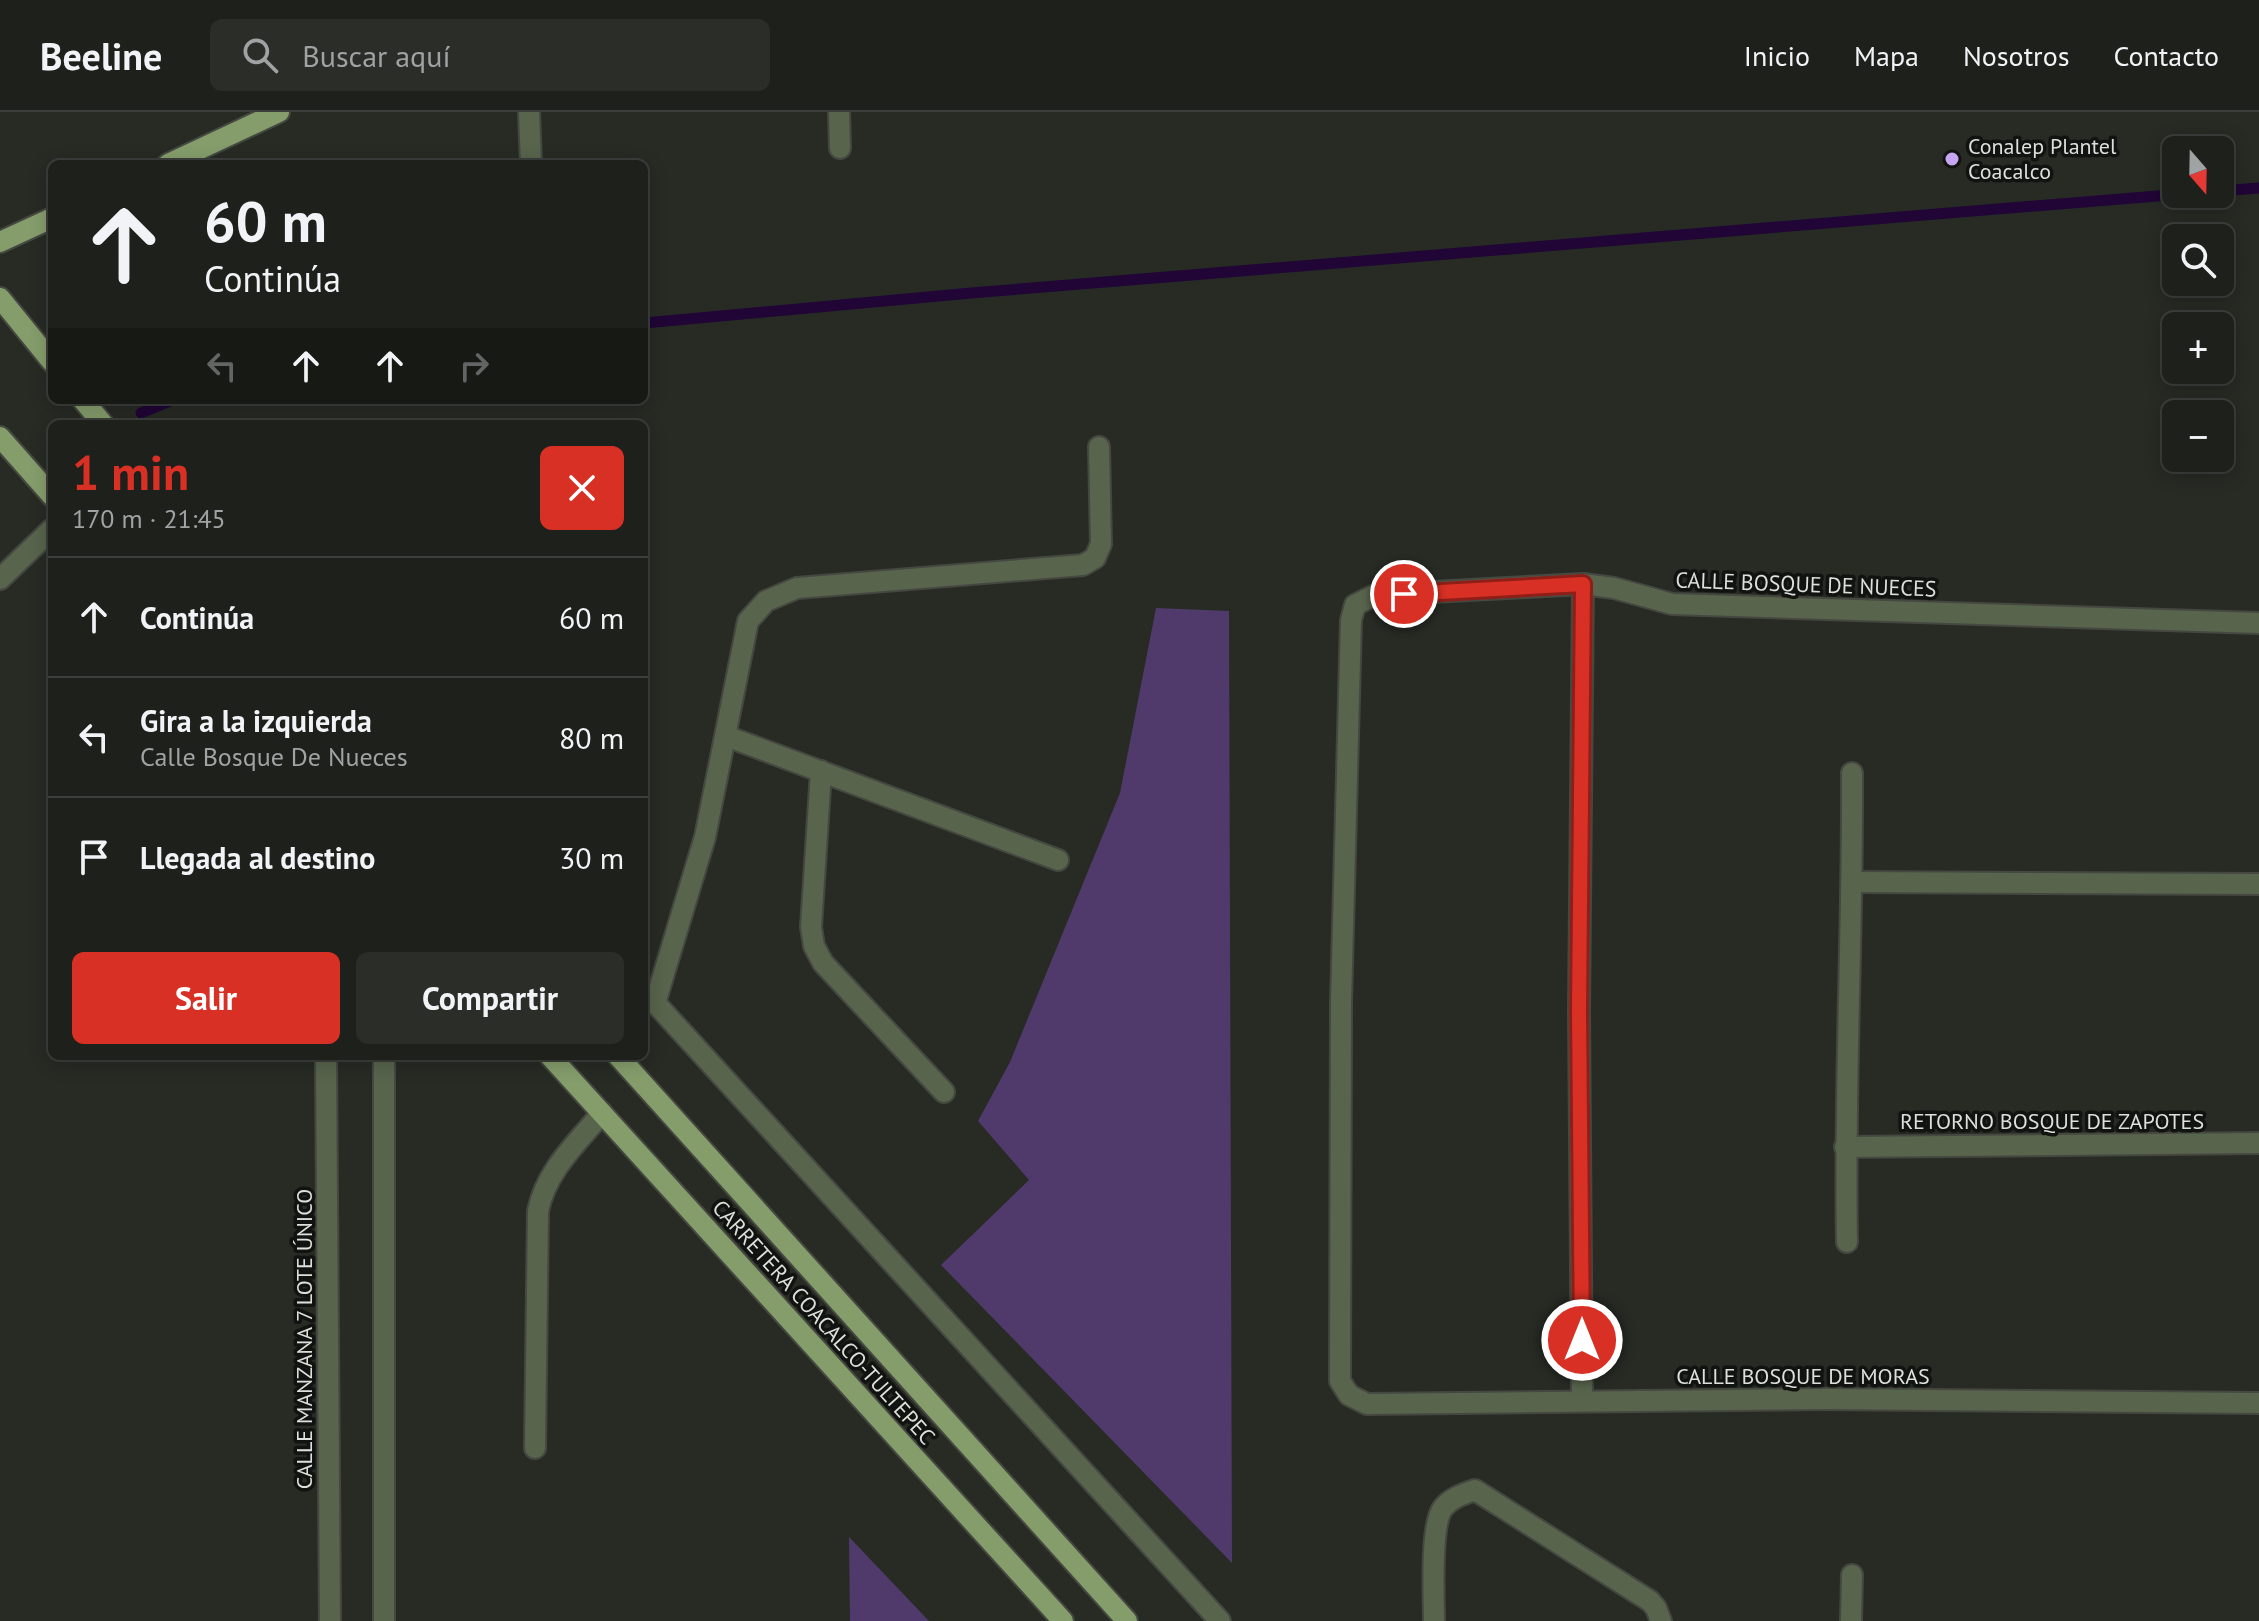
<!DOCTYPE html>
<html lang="es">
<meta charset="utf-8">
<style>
body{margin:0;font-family:"PT Sans",sans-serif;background:#2a2d28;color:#f1f3f6;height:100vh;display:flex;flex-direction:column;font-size:30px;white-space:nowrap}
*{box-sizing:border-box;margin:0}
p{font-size:26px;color:#a0a3a3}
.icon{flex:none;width:44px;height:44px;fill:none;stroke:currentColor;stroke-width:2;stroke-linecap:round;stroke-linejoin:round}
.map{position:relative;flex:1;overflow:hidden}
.sheet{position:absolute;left:48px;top:308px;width:600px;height:640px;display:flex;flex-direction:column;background:#1d201b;border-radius:12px;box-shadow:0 4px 20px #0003,0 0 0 2px #3b3e3a}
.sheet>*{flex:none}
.top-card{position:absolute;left:48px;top:48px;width:600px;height:244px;border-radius:12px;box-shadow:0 4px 20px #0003,0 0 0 2px #3b3e3a;background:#1d201b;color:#f1f3f6;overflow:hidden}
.needle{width:52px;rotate:160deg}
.controls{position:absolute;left:2162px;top:24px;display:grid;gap:16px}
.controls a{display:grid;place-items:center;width:72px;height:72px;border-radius:12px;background:#1d201b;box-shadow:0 4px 20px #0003,0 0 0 2px #3b3e3a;font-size:40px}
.pin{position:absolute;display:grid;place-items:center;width:68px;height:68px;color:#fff;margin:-34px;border:4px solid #fff;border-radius:50%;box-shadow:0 2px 8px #0007}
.me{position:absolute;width:88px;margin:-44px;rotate:0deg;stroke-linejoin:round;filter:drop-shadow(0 0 6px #0008)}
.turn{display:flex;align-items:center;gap:28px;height:168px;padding:0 24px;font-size:36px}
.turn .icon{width:104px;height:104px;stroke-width:2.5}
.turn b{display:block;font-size:56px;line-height:68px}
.lanes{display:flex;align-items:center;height:76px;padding:0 24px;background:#0003;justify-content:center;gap:40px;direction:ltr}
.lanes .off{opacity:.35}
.round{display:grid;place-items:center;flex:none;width:84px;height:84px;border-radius:12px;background:#2a2d28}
.overview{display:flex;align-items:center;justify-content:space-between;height:136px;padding:0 24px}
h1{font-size:48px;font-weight:800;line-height:60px;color:#d93025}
.primary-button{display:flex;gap:16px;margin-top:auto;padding:16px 24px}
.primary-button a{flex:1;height:92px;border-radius:12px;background:#d93025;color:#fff;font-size:32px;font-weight:800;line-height:92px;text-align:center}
.primary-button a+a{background:#2a2d28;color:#f1f3f6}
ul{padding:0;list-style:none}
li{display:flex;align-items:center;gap:24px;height:120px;padding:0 24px;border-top:2px solid #3b3e3a}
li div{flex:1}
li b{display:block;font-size:30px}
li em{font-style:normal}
header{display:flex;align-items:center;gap:48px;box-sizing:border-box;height:112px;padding:0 40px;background:#1d201b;border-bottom:2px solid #3b3e3a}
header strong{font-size:38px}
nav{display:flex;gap:44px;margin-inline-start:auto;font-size:28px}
.search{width:560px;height:72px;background:#2a2d28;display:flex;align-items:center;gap:20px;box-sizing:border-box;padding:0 28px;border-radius:12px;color:#a0a3a3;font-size:30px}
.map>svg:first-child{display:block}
</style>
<header>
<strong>Beeline</strong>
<div class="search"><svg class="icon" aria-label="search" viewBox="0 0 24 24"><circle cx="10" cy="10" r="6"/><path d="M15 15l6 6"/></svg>Buscar aquí</div>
<nav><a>Inicio</a><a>Mapa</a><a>Nosotros</a><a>Contacto</a></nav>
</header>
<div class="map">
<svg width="2259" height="1509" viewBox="0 0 2259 1509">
<rect width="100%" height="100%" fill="#272b24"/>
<g fill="#503a6b">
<path d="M1156 496 1229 499 1232 1451 941 1153 1029 1068 978 1009 1010 950 1120 681Z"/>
<path d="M849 1425 929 1509H850Z"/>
</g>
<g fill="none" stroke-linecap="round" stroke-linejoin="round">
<g stroke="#200536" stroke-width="11">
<path d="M2220 79 2259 76"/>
<path d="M644 211 971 181 2182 82"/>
<path d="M141 301 173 288"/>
</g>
<defs>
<g id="minor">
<path d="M529 0 531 52"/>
<path d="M839 0 840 36"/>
<path d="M0 467 52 417"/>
<path d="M2259 511 1672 492 1614 476 1583 472 1375 483 1355 493 1351 508 1341 891 1340 1269 1349 1283 1367 1292 1826 1287 2259 1291"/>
<path d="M726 624 1058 748"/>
<path d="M821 659 811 815 814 834 823 851 944 980"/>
<path d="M1853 770 2259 772"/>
<path d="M648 883 1220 1509"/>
<path d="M655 891 705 725 748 509 766 489 797 476 1083 453 1095 446 1101 432 1099 335"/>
<path d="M326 944 330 1509"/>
<path d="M1845 1035 2259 1031"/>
<path d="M1847 1130C1844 974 1853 817 1852 661"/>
<path d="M1582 1288 1579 899 1583 472"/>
<path d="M535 1336 538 1099C546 1059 576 1032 602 1001"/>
<path d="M384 1509V944"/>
<path d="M1434 1509C1434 1486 1430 1413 1443 1396 1451 1386 1463 1382 1475 1378L1650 1489 1656 1496 1661 1509"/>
<path d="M1851 1509 1852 1463"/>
</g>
<g id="major">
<path d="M168 52 279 0"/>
<path d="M0 130 52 106"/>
<path d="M0 186 52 250"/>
<path d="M83 288 103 312"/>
<path d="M0 325 52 384"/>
<path d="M550 944 1063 1509"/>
<path d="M618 944 1127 1509"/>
</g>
</defs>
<use href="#minor" stroke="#444841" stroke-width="24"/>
<use href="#major" stroke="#444841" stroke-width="24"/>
<use href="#minor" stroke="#58644c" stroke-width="20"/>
<use href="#major" stroke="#859d6b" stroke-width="20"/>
</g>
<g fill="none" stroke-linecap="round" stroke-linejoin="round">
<defs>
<path id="route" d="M1404 482 1583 472 1579 899 1582 1228"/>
</defs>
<use href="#route" stroke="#8d1f18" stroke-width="20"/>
<use href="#route" stroke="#d93025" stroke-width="14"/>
</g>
<circle fill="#c6a6f0" stroke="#111310" stroke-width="3" cx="1952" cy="47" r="8"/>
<g text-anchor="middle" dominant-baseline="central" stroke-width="7" stroke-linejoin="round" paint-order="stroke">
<g font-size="22" fill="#dddfda" stroke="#111310" text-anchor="start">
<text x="1968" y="34">Conalep Plantel<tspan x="1968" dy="25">Coacalco</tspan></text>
</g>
<g font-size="22" fill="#dddfda" stroke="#111310">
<text transform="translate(1806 472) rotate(2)">CALLE BOSQUE DE NUECES</text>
<text x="2052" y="1009">RETORNO BOSQUE DE ZAPOTES</text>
<text transform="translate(824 1210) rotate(48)">CARRETERA COACALCO-TULTEPEC</text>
<text transform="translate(304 1227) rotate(-90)">CALLE MANZANA 7 LOTE ÚNICO</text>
<text x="1803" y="1264">CALLE BOSQUE DE MORAS</text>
</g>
</g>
</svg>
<div class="controls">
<a><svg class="needle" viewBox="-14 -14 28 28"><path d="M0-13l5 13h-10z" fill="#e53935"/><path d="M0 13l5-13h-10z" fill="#a0a3a3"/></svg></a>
<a><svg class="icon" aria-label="search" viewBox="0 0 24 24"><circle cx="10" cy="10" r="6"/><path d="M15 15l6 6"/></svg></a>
<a>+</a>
<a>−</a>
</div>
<div class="pin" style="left:1404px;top:482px;background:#d93025"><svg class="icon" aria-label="arrive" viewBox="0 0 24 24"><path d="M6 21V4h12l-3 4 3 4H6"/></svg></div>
<svg class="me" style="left:1582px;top:1228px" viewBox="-20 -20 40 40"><circle r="17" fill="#d93025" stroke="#fff" stroke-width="3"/><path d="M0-11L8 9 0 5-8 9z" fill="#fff"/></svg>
<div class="top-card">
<div class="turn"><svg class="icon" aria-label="ahead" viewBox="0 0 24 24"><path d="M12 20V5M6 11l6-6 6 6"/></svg><div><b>60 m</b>Continúa</div></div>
<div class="lanes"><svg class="icon off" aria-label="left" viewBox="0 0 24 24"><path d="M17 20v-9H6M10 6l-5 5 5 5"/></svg><svg class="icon" aria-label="ahead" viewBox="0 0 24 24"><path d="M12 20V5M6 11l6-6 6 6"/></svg><svg class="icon" aria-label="ahead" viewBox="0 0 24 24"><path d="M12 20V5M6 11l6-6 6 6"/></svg><svg class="icon off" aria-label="right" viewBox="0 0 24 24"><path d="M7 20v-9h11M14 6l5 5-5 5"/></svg></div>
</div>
<section class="sheet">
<div class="overview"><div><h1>1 min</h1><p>170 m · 21:45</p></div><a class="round" style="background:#d93025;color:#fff"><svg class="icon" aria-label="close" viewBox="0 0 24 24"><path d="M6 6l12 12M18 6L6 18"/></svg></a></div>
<ul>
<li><svg class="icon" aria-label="ahead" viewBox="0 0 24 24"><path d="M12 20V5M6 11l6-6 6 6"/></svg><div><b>Continúa</b></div><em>60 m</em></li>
<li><svg class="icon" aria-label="left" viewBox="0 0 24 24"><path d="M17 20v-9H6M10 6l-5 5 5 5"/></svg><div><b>Gira a la izquierda</b><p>Calle Bosque De Nueces</p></div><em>80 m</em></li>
<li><svg class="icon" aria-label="arrive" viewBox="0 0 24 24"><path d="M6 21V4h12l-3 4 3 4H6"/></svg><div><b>Llegada al destino</b></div><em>30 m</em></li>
</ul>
<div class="primary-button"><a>Salir</a><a>Compartir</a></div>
</section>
</div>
